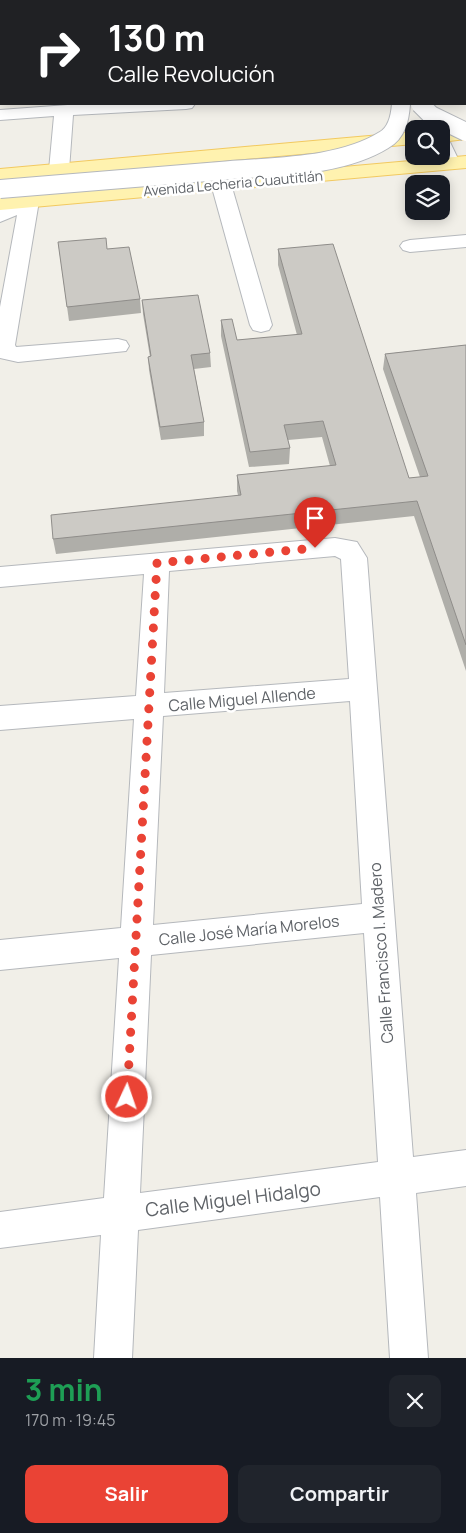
<!DOCTYPE html>
<html lang="es">
<meta charset="utf-8">
<style>
body{margin:0;font-family:Manrope,sans-serif;background:#20242c;color:#f1f3f6;height:100vh;display:flex;flex-direction:column;font-size:19px;white-space:nowrap}
*{box-sizing:border-box;margin:0}
p{font-size:16px;color:#9ea1a6}
.icon{flex:none;width:28px;height:28px;fill:none;stroke:currentColor;stroke-width:2;stroke-linecap:round;stroke-linejoin:round}
.map{position:relative;height:1358px;overflow:hidden}
.drawer{display:flex;flex-direction:column;background:#171b24;flex:1}
.drawer>*{flex:none}
.hud{position:absolute;left:0px;top:0px;width:466px;height:105px;box-shadow:0 2px 12px #0003;background:#202124;color:#fff;overflow:hidden}
.tools{position:absolute;left:405px;top:120px;display:grid;gap:10px}
.tools a{display:grid;place-items:center;width:45px;height:45px;border-radius:10px;background:#171b24;box-shadow:0 2px 12px #0003;font-size:25px}
.pin{position:absolute;display:grid;place-items:center;width:42px;height:42px;color:#fff;margin:-51px -21px;border-radius:50% 50% 50% 0;rotate:-45deg;box-shadow:0 0 5px #0007}
.pin .icon{rotate:45deg}
.me{position:absolute;width:55px;margin:-28px;rotate:3deg;stroke-linejoin:round;filter:drop-shadow(0 0 4px #0008)}
.turn{display:flex;align-items:center;gap:18px;height:105px;padding:0 25px;font-size:22px}
.turn .icon{width:65px;height:65px;stroke-width:2.5}
.turn b{display:block;font-size:35px;line-height:42px}
.round{display:grid;place-items:center;flex:none;width:52px;height:52px;border-radius:10px;background:#20242c}
.overview{display:flex;align-items:center;justify-content:space-between;height:85px;padding:0 25px}
h1{font-size:30px;font-weight:700;line-height:38px;color:#1e9e55}
.cta{display:flex;gap:10px;margin-top:auto;padding:10px 25px}
.cta a{flex:1;height:58px;border-radius:10px;background:#ea4335;color:#fff;font-size:20px;font-weight:700;line-height:58px;text-align:center}
.cta a+a{background:#20242c;color:#f1f3f6}
.map>svg:first-child{display:block}
</style>
<div class="map">
<svg width="466" height="1358" viewBox="0 0 466 1358">
<rect width="100%" height="100%" fill="#f1efe8"/>
<g fill="none" stroke-linecap="round" stroke-linejoin="round">
<g fill="#aadaff" fill-rule="evenodd">
<path d="M81 0H122L80 1Z"/>
<rect x="0" y="3" width="1" height="20"/>
</g>
<defs>
<g id="minor">
<path d="M366 0H382L383 1H367Z"/>
<rect x="0" y="32" width="1" height="10"/>
<rect x="465" y="53" width="1" height="10"/>
<path d="M81 104H195L192 108 186 109 73 115 69 170 66 174 59 176 52 174 49 170 54 116 0 120V110Z"/>
<path d="M441 136 448 138 460 163 458 167 451 169 444 167 438 156H441Z"/>
<path d="M221 178 228 180 231 184 272 325 269 330 261 332 253 330 250 325 211 184 214 180Z"/>
<path d="M29 195 36 197 39 201 15 345 16 347 118 339 126 341 129 346 126 351 18 362 0 358V307L17 215 0 222V208Z"/>
<path d="M466 235V247L410 252 403 250 400 246 403 242 410 240Z"/>
<path d="M335 538 357 542 367 558 413 1157 466 1150V1186L416 1193 428 1358H390L380 1197 138 1230 132 1358H94L101 1235 0 1248V1212L104 1198 119 958 0 970V940L121 928 134 719 0 730V706L136 696 144 574 0 587V567ZM335 556 341 559 349 679 164 693 169 571ZM350 701 362 904 153 925 163 716ZM364 933 378 1162 140 1193 151 955Z"/>
</g>
<g id="major">
<path d="M466 127V139L441 142V130Z"/>
<path d="M414 132V144L0 181V169Z"/>
<path d="M466 156V168L0 210V198Z"/>
</g>
</defs>
<use href="#minor" stroke="#b5b8bc" stroke-width="2"/>
<use href="#major" stroke="#f2c960" stroke-width="2"/>
<use href="#minor" fill="#fff" fill-rule="evenodd"/>
<use href="#major" fill="#fff2af" fill-rule="evenodd"/>
<path stroke="#b6b7b8" stroke-width="2.5" stroke-dasharray="0.5 4.5" stroke-linecap="butt" d="M388 1 399 0"/>
<defs>
<g id="minor-bridge">
<path d="M420 104 431 115 466 132"/>
<path d="M0 189C73 183 147 177 220 171 272 166 339 168 384 140 397 133 400 118 401 104"/>
</g>
</defs>
<use href="#minor-bridge" stroke="#b5b8bc" stroke-width="20" stroke-linecap="butt"/>
<use href="#minor-bridge" stroke="#fff" stroke-width="18"/>
</g>
<g fill="#afaea9">
<path d="M58 242 107 249 140 299 141 313 69 321Z"/>
<path d="M278 249 409 478 420 477 383 369 385 354 466 345V671L414 516 56 554 53 539 238 495 237 491V475L330 466 322 437 288 440 290 448 289 464 249 467 221 336V320L237 340 297 335 278 265Z"/>
<path d="M142 300 210 353 211 367 194 369 204 422V436L161 440 149 370 148 357H150L143 314Z"/>
</g>
<g fill="#cccac5" stroke="#8f8d8a">
<path d="M106 238 107 249 129 247 140 299 67 307 58 242Z"/>
<path d="M333 244 409 478 428 476 385 354 466 345V645L417 501 53 539 51 515 241 495 237 475 336 465 323 421 284 425 290 448 250 452 221 320 232 319 237 340 302 334 278 249Z"/>
<path d="M198 295 210 353 191 355 204 422 160 427 148 357 151 356 142 300Z"/>
</g>
<g fill="none" stroke-linecap="round" stroke-linejoin="round">
<path stroke="#ea4335" stroke-width="9" stroke-dasharray="0 16.2" d="M127 1097 157 563 315 548"/>
</g>
<g text-anchor="middle" dominant-baseline="central" stroke-width="5" stroke-linejoin="round" paint-order="stroke">
<g font-size="14" fill="#5f6368" stroke="#fff">
<text transform="translate(233 183) rotate(-5)">Avenida Lecheria Cuautitlán</text>
</g>
<g font-size="16" fill="#5f6368" stroke="#fff">
<text transform="translate(242 699) rotate(-5)">Calle Miguel Allende</text>
<text transform="translate(249 930) rotate(-6)">Calle José María Morelos</text>
<text transform="translate(381 953) rotate(-94)">Calle Francisco I. Madero</text>
</g>
<g font-size="19" fill="#5f6368" stroke="#fff">
<text transform="translate(233 1199) rotate(-7)">Calle Miguel Hidalgo</text>
</g>
</g>
</svg>
<div class="tools">
<a><svg class="icon" aria-label="search" viewBox="0 0 24 24"><circle cx="10" cy="10" r="6"/><path d="M15 15l6 6"/></svg></a>
<a><svg class="icon" aria-label="layers" viewBox="0 0 24 24"><path d="M12 4l9 5-9 5-9-5zM3 14l9 5 9-5"/></svg></a>
</div>
<div class="pin" style="left:315px;top:548px;background:#d93025"><svg class="icon" aria-label="arrive" viewBox="0 0 24 24"><path d="M6 21V4h12l-3 4 3 4H6"/></svg></div>
<svg class="me" style="left:127px;top:1097px" viewBox="-20 -20 40 40"><circle r="17" fill="#ea4335" stroke="#fff" stroke-width="3"/><path d="M0-11L8 9 0 5-8 9z" fill="#fff"/></svg>
<div class="hud">
<div class="turn"><svg class="icon" aria-label="right" viewBox="0 0 24 24"><path d="M7 20v-9h11M14 6l5 5-5 5"/></svg><div><b>130 m</b>Calle Revolución</div></div>
</div>
</div>
<section class="drawer">
<div class="overview"><div><h1>3 min</h1><p>170 m · 19:45</p></div><a class="round"><svg class="icon" aria-label="close" viewBox="0 0 24 24"><path d="M6 6l12 12M18 6L6 18"/></svg></a></div>
<div class="cta"><a>Salir</a><a>Compartir</a></div>
</section>
